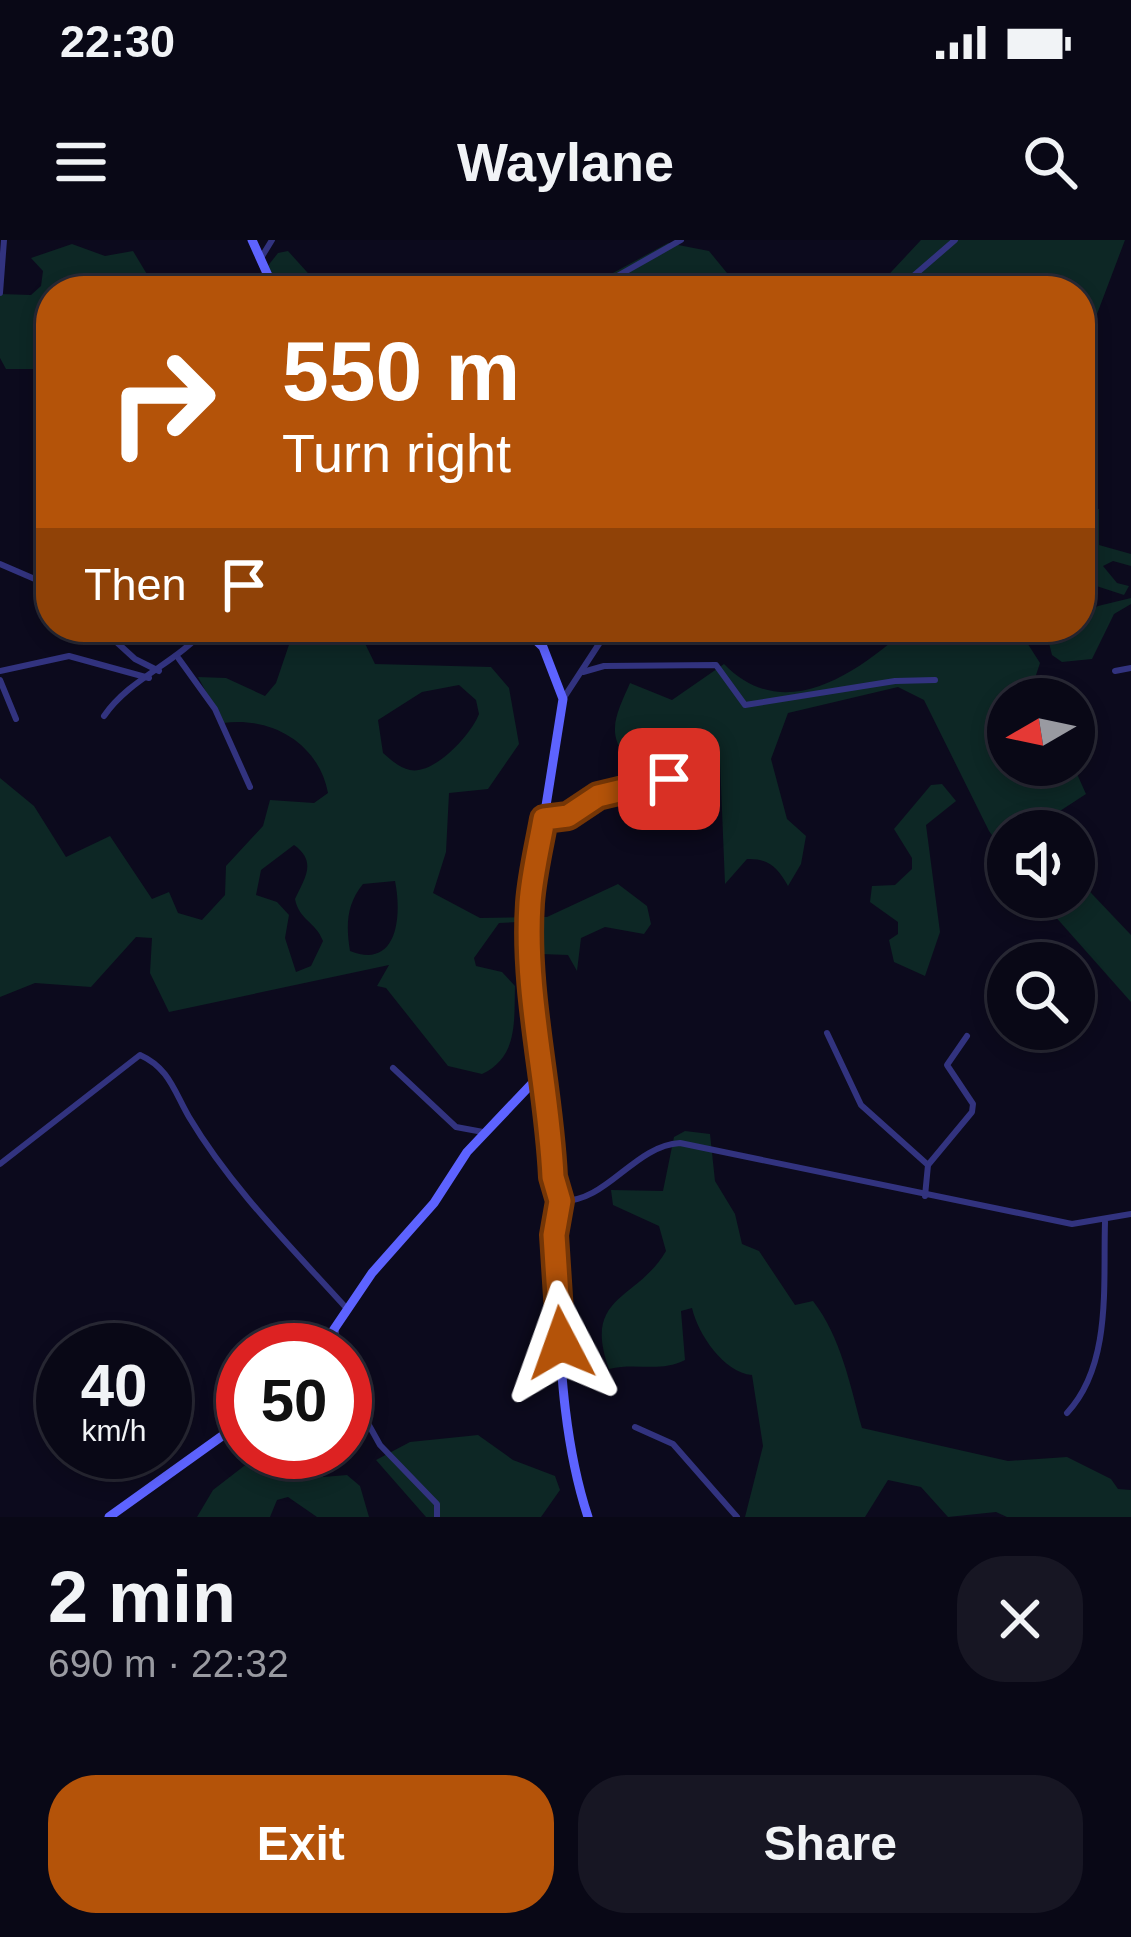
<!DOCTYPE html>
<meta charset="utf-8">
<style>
body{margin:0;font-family:Arial,sans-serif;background:#171623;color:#f1f3f6;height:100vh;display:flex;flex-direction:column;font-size:45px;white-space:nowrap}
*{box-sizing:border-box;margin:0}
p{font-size:39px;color:#999aa1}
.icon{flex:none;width:66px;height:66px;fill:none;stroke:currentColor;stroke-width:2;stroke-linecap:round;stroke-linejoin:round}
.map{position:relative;height:1277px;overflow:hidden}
.details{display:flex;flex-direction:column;background:#090816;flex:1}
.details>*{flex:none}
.banner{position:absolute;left:36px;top:36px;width:1059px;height:366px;border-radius:48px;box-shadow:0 6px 18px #0003,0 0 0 3px #292935;background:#b45309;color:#fff;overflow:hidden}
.needle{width:78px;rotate:261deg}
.fabs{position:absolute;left:987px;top:438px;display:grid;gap:24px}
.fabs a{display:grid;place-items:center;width:108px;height:108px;border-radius:50%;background:#090816;box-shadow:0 6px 18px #0003,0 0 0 3px #292935;font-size:60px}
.speed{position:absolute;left:36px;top:1083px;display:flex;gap:24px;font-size:60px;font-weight:700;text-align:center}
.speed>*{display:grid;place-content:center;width:156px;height:156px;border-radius:50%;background:#090816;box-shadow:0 6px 18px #0003,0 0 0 3px #292935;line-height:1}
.speed small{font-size:30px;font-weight:400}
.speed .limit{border:18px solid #d22;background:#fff;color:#111}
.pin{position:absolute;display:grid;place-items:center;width:102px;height:102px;color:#fff;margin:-51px;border-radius:24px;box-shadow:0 6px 18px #0006}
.me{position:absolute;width:132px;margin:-66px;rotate:356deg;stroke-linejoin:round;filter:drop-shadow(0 0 9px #0008)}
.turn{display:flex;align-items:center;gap:42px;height:252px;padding:0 48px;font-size:54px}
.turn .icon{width:156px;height:156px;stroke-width:2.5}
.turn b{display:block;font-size:84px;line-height:102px}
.then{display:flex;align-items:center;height:114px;padding:0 48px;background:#0003;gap:24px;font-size:45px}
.round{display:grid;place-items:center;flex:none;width:126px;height:126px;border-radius:48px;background:#171623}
.head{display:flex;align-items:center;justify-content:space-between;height:204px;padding:0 48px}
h1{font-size:72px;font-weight:600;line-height:90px}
.cta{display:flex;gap:24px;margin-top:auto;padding:24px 48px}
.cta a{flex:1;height:138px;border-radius:48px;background:#b45309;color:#fff;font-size:48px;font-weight:600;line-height:138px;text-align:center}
.cta a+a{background:#171623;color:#f1f3f6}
.status{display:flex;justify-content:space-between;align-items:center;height:84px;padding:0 60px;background:#090816;direction:ltr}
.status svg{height:33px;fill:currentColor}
header{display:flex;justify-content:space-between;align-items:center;height:156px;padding:0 48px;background:#090816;font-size:54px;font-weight:600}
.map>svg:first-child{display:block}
</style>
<div class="status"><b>22:30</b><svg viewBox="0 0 49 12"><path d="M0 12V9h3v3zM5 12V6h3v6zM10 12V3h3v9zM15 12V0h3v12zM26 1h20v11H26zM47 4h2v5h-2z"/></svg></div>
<header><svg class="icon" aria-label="menu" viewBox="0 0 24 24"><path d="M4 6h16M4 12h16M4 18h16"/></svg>Waylane<svg class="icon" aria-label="search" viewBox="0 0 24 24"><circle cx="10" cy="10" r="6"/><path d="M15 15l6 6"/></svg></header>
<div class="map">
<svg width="1131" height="1277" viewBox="0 0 1131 1277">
<rect width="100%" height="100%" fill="#0c0a1d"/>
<g fill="#0d2725" fill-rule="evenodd">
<path d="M921 0H1125L1080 119V51H883L879 45Z"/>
<path d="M668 3 709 11 727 33 768 51H580Z"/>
<path d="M72 4 105 16 133 11 157 51H51V122L42 129H6L0 118V54L31 55 41 46 43 31 31 18Z"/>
<path d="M288 11 316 42 315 51H248L278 13Z"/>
<path d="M1093 269H1099V305L1131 314V326L1113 321 1103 326 1117 343 1129 346 1124 355 1084 342 1080 293Z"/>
<path d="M1131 358V364L1114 374 1092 419 1062 422 1052 415 1049 403 1060 387H1080V377L1098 366Z"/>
<path d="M301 387H357L375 424 491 427 509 448 519 504 488 549 449 553 446 612 433 653 480 678 547 677 618 644 647 666 651 684 644 694 605 687 581 698 577 731 568 715 541 714 535 728 547 808 541 807 527 775 525 705 519 682 499 683 474 718 476 726 502 732 515 746C514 782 518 817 482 834L448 826 386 748 377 746 389 725 169 772 150 733 152 698 136 697 91 747 35 743 0 757V538L34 566 66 617 110 596 152 659 169 652 178 673 202 680 225 655 226 626 263 586 270 560 314 563 328 553C319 504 272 476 223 483L198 437 226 438 265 456 276 443 294 390ZM459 445 476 460 479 474C471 495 434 535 410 530 400 528 391 520 383 513L378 480 422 452ZM294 605C318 622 304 639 295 659 299 680 316 682 323 701L311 726 296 732 285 698 289 675 277 662 256 655 261 630ZM395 641C402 675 398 730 350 711 346 686 346 665 363 644Z"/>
<path d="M909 387H1017L1040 423 1028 459H1008V525H1073L1086 554 1043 582 1044 591H1008V617L989 591 924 460 898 447 788 473 771 519 787 579 806 596 801 624 788 646C778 628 768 618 747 619L725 644 720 521C695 470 661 508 627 517 604 493 619 469 630 443L672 460 724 424C785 487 859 431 909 387Z"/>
<path d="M942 544 956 561 926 585 940 692 925 736 894 722 889 700 898 694V682L870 662 872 646 895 645 912 629V618L894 589 931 545Z"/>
<path d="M1074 635 1131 695V762L1038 657H1074Z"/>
<path d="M685 891 710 894 715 941 735 974 742 1004 759 1011 795 1065 813 1061C841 1097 850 1145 862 1188L1008 1221 1067 1217 1111 1239 1118 1249 1131 1250V1277H1007L996 1272 948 1277 921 1247 888 1240 865 1277H745L763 1206 752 1135C724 1133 698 1094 692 1068L681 1071 685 1120C659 1133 637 1122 609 1129 582 1055 637 1061 666 1011L659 986 613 965 611 950 663 951 674 897Z"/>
<path d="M478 1195 513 1220 555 1236 560 1250 541 1277H426L376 1220 410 1202Z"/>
<path d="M262 1212H324L323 1237 347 1235 360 1246 369 1277H317L288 1257 277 1260 270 1277H197L213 1250Z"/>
</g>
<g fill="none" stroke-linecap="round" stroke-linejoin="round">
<g stroke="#32337f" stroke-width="6">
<path d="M261 18 272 0"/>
<path d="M591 51 681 0"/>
<path d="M896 51 955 0"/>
<path d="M0 53 4 0"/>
<path d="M0 324 51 346"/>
<path d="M100 387 135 419 159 431"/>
<path d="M179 419 215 469 250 547"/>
<path d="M0 431 69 416 149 438"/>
<path d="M1115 431 1131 428"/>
<path d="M583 432 604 426 716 425 745 465 895 441 935 440"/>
<path d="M0 440 16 479"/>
<path d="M563 459 610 387"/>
<path d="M104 476C130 438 177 423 207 387"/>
<path d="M544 579 568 576 598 556 669 539"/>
<path d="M827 793 861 865 928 925"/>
<path d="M393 828 456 887 483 892"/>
<path d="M0 924 140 815C169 828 174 851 189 877 232 949 293 1009 348 1070"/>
<path d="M925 956 928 925 972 872 973 864 947 825 967 796"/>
<path d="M560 961C607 963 633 906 680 903L1072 984 1131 974"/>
<path d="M336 1110V1090"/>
<path d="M345 1142 380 1205 437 1264V1277"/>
<path d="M1067 1173C1112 1125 1103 1044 1105 982"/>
<path d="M635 1187 673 1204 737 1277"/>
</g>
<g stroke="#5d63ff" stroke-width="9">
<path d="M252 0 275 51"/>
<path d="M522 387 543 407 563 459 530 666 532 748 553 936C562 967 553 996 555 1028 560 1110 562 1199 588 1277"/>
<path d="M320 1110 372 1033 434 963 467 912 540 835"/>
<path d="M109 1277 243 1181"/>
</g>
</g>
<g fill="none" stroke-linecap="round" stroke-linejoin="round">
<defs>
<path id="route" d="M561 1103 554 995 560 961 553 937C549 846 524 755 530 663 532 635 539 607 544 579L568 576 598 556 669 539"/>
</defs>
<use href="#route" stroke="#753606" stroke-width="30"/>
<use href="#route" stroke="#b45309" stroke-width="21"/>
</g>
</svg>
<div class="fabs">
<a><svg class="needle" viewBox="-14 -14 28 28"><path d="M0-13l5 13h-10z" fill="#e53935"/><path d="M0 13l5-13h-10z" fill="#999aa1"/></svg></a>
<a><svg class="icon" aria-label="sound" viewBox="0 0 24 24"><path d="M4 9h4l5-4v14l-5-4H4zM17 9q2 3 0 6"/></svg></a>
<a><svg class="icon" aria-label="search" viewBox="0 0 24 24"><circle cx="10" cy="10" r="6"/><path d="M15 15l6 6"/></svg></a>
</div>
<div class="speed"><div>40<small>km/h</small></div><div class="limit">50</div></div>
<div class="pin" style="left:669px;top:539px;background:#d93025"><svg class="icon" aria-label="arrive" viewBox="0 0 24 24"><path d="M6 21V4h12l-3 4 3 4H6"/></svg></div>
<svg class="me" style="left:561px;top:1103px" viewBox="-20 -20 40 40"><path d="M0-17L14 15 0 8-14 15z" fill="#b45309" stroke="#fff" stroke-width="4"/></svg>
<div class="banner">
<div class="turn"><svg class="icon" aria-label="right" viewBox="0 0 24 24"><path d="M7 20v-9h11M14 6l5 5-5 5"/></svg><div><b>550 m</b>Turn right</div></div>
<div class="then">Then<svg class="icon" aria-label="arrive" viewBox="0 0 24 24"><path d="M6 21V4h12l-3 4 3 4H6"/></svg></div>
</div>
</div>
<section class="details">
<div class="head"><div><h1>2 min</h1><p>690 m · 22:32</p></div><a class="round"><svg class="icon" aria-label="close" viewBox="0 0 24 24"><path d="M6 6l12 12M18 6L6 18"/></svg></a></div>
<div class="cta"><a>Exit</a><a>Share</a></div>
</section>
